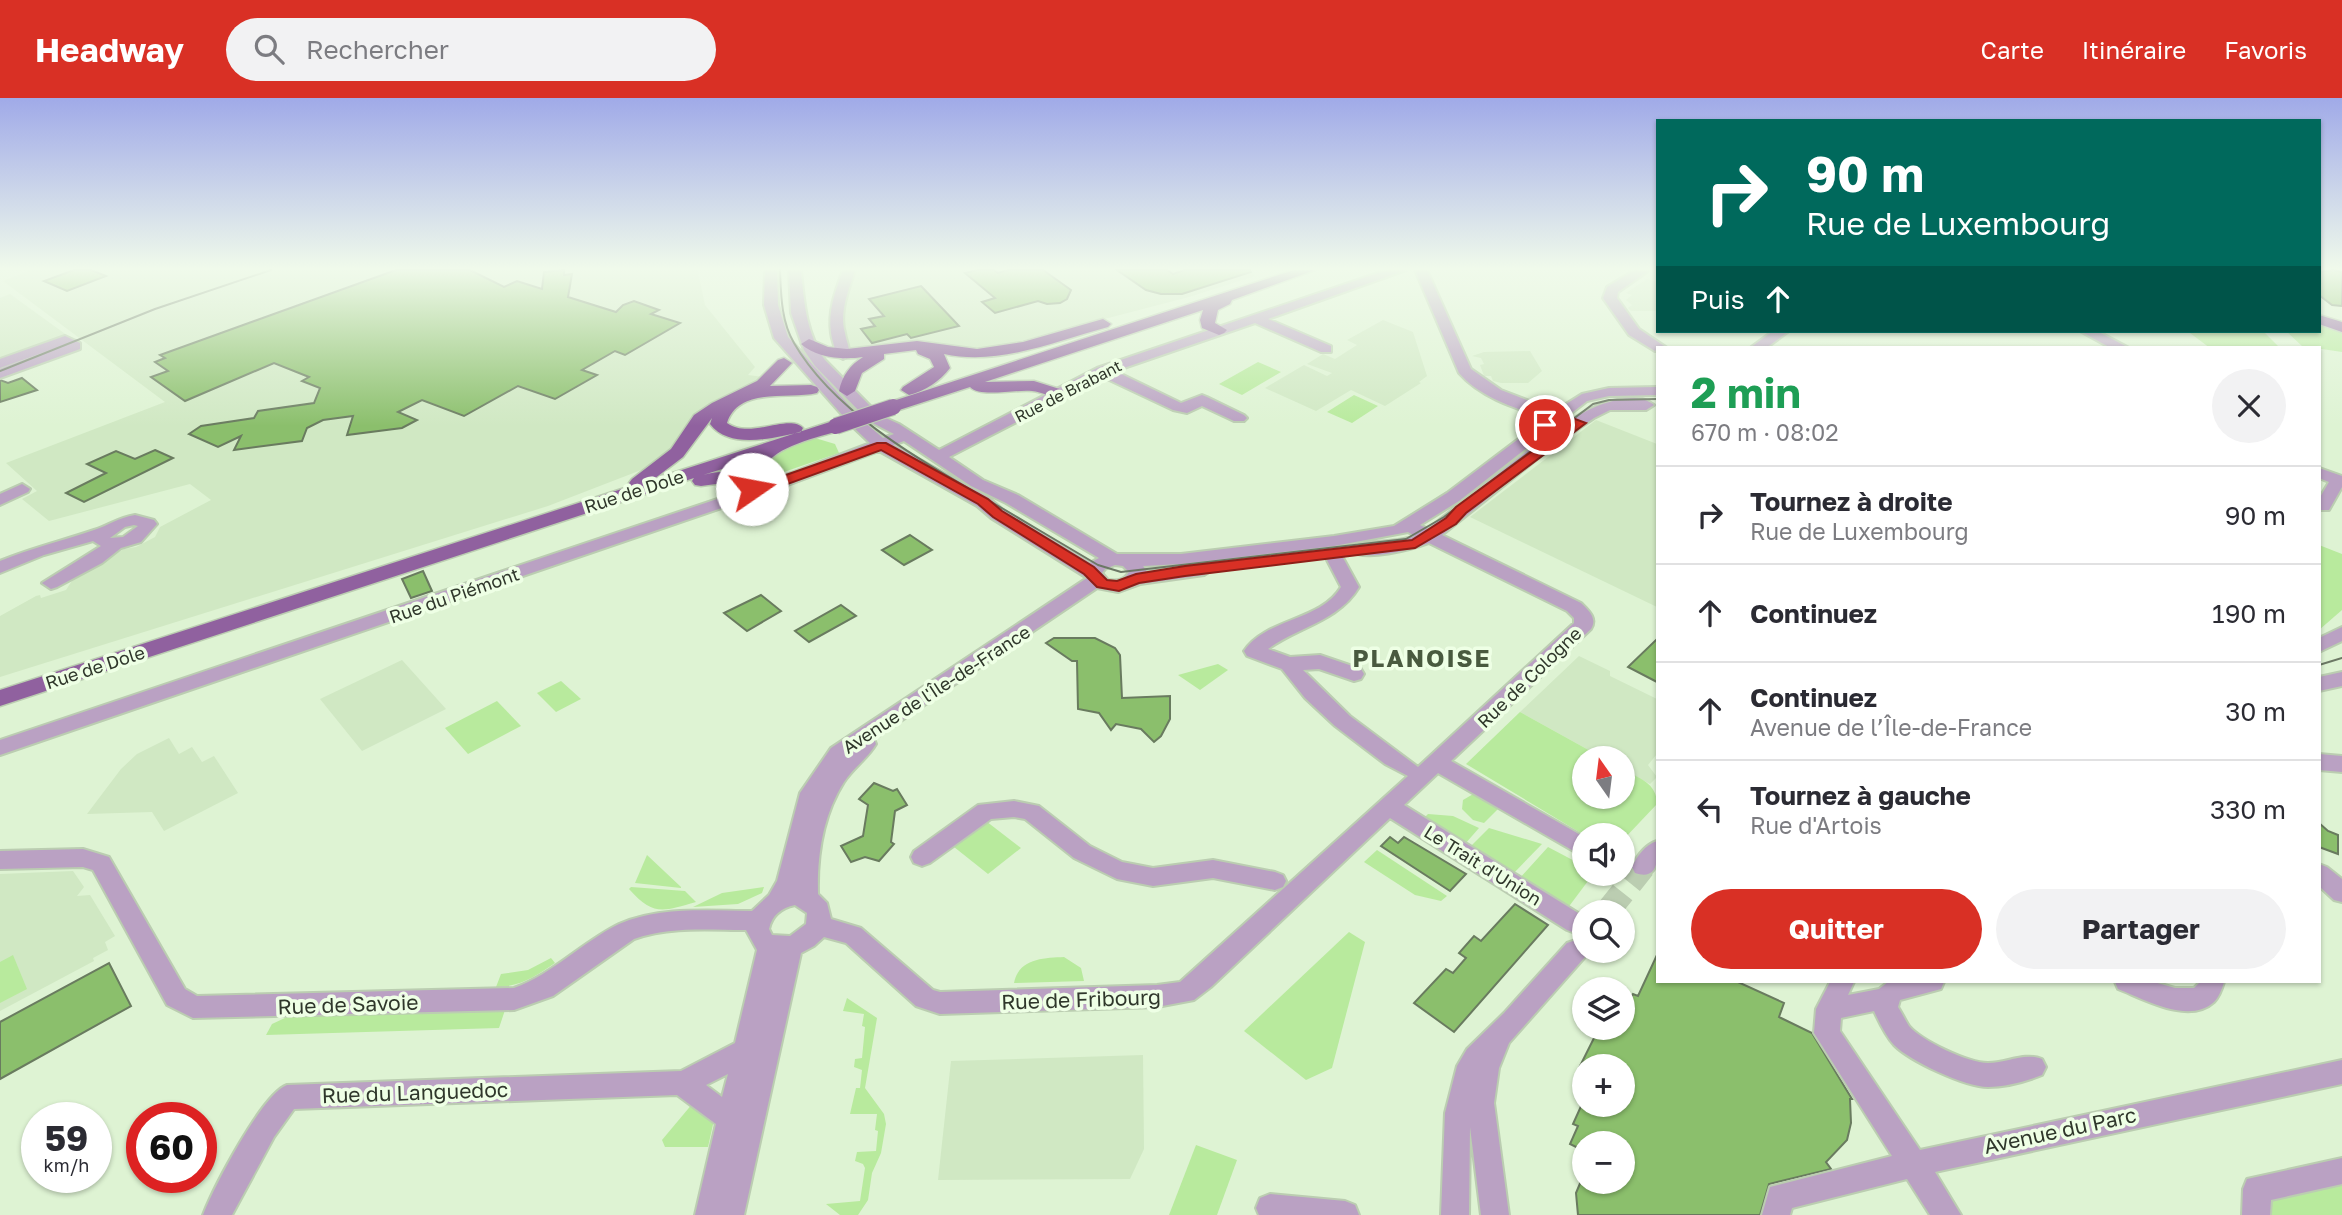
<!DOCTYPE html>
<html lang="fr">
<meta charset="utf-8">
<style>
body{margin:0;font-family:"Golos Text",sans-serif;background:#f2f2f3;color:#2b2b33;height:100vh;display:flex;flex-direction:column;font-size:26px;white-space:nowrap}
*{box-sizing:border-box;margin:0}
p{font-size:23px;color:#7c7c81}
.icon{flex:none;width:38px;height:38px;fill:none;stroke:currentColor;stroke-width:2;stroke-linecap:round;stroke-linejoin:round}
.map{position:relative;flex:1;overflow:hidden}
.panel{position:absolute;left:1656px;top:248px;width:665px;height:637px;display:flex;flex-direction:column;background:#fff;border-radius:0px;box-shadow:0 2px 5px #0004}
.panel>*{flex:none}
.hud{position:absolute;left:1656px;top:21px;width:665px;height:214px;border-radius:0px;box-shadow:0 2px 5px #0004;background:#00695c;color:#fff;overflow:hidden}
.needle{width:46px;rotate:346deg}
.controls{position:absolute;left:1572px;top:648px;display:grid;gap:14px}
.controls a{display:grid;place-items:center;width:63px;height:63px;border-radius:50%;background:#fff;box-shadow:0 2px 5px #0004;font-size:35px}
.speed{position:absolute;left:21px;top:1004px;display:flex;gap:14px;font-size:35px;font-weight:700;text-align:center}
.speed>*{display:grid;place-content:center;width:91px;height:91px;border-radius:50%;background:#fff;box-shadow:0 2px 5px #0004;line-height:1}
.speed small{font-size:18px;font-weight:400}
.speed .limit{border:10px solid #d22;background:#fff;color:#111}
.pin{position:absolute;display:grid;place-items:center;width:60px;height:60px;color:#fff;margin:-30px;border:4px solid #fff;border-radius:50%;box-shadow:0 2px 7px #0007}
.me{position:absolute;width:77px;margin:-38px;rotate:78deg;stroke-linejoin:round;filter:drop-shadow(0 0 5px #0008)}
.turn{display:flex;align-items:center;gap:24px;height:147px;padding:0 35px;font-size:32px}
.turn .icon{width:91px;height:91px;stroke-width:2.5}
.turn b{display:block;font-size:49px;line-height:60px}
.then{display:flex;align-items:center;height:66px;padding:0 35px;background:#0003;gap:14px;font-size:26px}
.round{display:grid;place-items:center;flex:none;width:74px;height:74px;border-radius:37px;background:#f2f2f3}
.summary{display:flex;align-items:center;justify-content:space-between;height:119px;padding:0 35px}
h1{font-size:42px;font-weight:700;line-height:52px;color:#1e9e55}
.button{display:flex;gap:14px;margin-top:auto;padding:14px 35px}
.button a{flex:1;height:80px;border-radius:42px;background:#d93025;color:#fff;font-size:28px;font-weight:700;line-height:80px;text-align:center}
.button a+a{background:#f2f2f3;color:#2b2b33}
ul{padding:0;list-style:none}
li{display:flex;align-items:center;gap:21px;height:98px;padding:0 35px;border-top:2px solid #e1e1e2}
li div{flex:1}
li b{display:block;font-size:26px}
li em{font-style:normal}
header{display:flex;align-items:center;gap:42px;box-sizing:border-box;height:98px;padding:0 35px;background:#d93025;color:#fff}
header strong{font-size:33px}
nav{display:flex;gap:38px;margin-inline-start:auto;font-size:24px}
.search{width:490px;height:63px;background:#f2f2f3;display:flex;align-items:center;gap:18px;box-sizing:border-box;padding:0 24px;border-radius:38px;color:#7c7c81;font-size:26px}
.map>svg:first-child{display:block}
</style>
<header>
<strong>Headway</strong>
<div class="search"><svg class="icon" aria-label="search" viewBox="0 0 24 24"><circle cx="10" cy="10" r="6"/><path d="M15 15l6 6"/></svg>Rechercher</div>
<nav><a>Carte</a><a>Itinéraire</a><a>Favoris</a></nav>
</header>
<div class="map">
<svg width="2342" height="1117" viewBox="0 0 2342 1117">
<rect width="100%" height="100%" fill="#def3d3"/>
<g fill="#d0e8c3">
<path d="M31 172H702L698 174 705 207 755 269 748 277 764 279 649 369 548 408 0 579V518L36 498 40 497 41 500 66 492 75 478 124 451 136 449 155 439 160 429 211 402 190 386 49 423 22 401 37 393 6 365 165 304 3 183Z"/>
<path d="M856 172H1250L1255 178 1189 199 985 252 961 253 913 244 862 254 849 250 843 223 844 203Z"/>
<path d="M1647 181 1657 184V213H1631L1628 210 1632 207 1626 202 1632 197 1626 195Z"/>
<path d="M10 196 68 238 0 261V200Z"/>
<path d="M1383 222 1413 234 1427 278 1419 284 1421 285 1385 308 1351 292 1316 313 1265 290 1304 267 1327 278 1332 275 1307 266 1323 256 1335 261 1357 247 1347 242Z"/>
<path d="M1530 253 1542 273 1528 285H1501L1493 283 1491 278H1484L1480 267 1484 266 1481 260 1472 258 1484 254Z"/>
<path d="M1596 322 1657 346V509L1470 419Z"/>
<path d="M1579 558 1610 573V578L1657 601V656L1648 667 1657 679 1650 686 1622 671V660H1603L1520 614Z"/>
<path d="M402 562 446 611 362 653 320 601Z"/>
<path d="M169 640 179 656 192 649 202 664 214 658 238 695 164 733 152 714 87 716 121 671 137 656Z"/>
<path d="M73 773 84 789 77 798 90 797 115 838 105 844 108 852 93 860 94 863 0 913V776Z"/>
<path d="M1143 957 1144 1051 1130 1081 938 1082 951 963Z"/>
</g>
<g fill="#b8ea9d">
<path d="M2319 222 2342 231V254L2302 248 2286 233H2319Z"/>
<path d="M2192 233H2263L2280 250H2210L2190 235Z"/>
<path d="M1258 264 1281 274 1242 297 1219 286Z"/>
<path d="M1354 297 1378 308 1352 325 1327 314Z"/>
<path d="M815 340 835 346 839 355 781 375 770 370 772 358 784 351Z"/>
<path d="M2319 447 2342 456V512L2319 532Z"/>
<path d="M1218 566 1228 572 1200 592 1178 577Z"/>
<path d="M561 583 581 601 556 614 537 595Z"/>
<path d="M497 603 521 628 468 656 445 630Z"/>
<path d="M1520 614 1603 660H1584V698H1622V671C1639 680 1657 685 1657 706L1622 743V737H1584L1466 666Z"/>
<path d="M1475 695 1499 710 1484 725 1473 722 1462 711 1463 702Z"/>
<path d="M1428 716 1453 718 1479 730 1465 746 1423 721Z"/>
<path d="M982 720 1021 750 988 776 949 745Z"/>
<path d="M1489 730 1542 746 1512 777 1469 750Z"/>
<path d="M1548 749 1584 768V775H1594L1567 811 1519 781Z"/>
<path d="M1377 752 1447 798 1441 803 1415 797 1364 764Z"/>
<path d="M647 757 681 789V790L635 785Z"/>
<path d="M631 789 685 793 696 804C663 813 654 819 629 791Z"/>
<path d="M764 789 762 795 738 806 693 809 722 795Z"/>
<path d="M1349 834 1365 844 1332 970 1306 982 1244 933Z"/>
<path d="M13 857 27 891 0 905V864Z"/>
<path d="M1064 859 1081 870 1084 883 1014 885C1019 860 1044 860 1064 859Z"/>
<path d="M551 860 555 865C536 878 520 889 496 889L501 876 528 872Z"/>
<path d="M847 900 877 920 865 990 884 1016 886 1026 881 1055 872 1075 868 1102 858 1117H840L826 1106 860 1103 865 1070 863 1066 855 1063 857 1054 876 1053 878 1033 875 1032 877 1016H850L856 990H860L862 972 854 969 855 961 862 960 865 929 862 928 864 916 843 913Z"/>
<path d="M505 912 499 930 266 937 272 926 287 919Z"/>
<path d="M693 1005 714 1022 708 1049H665L662 1042Z"/>
<path d="M1196 1047 1237 1062 1217 1117H1169Z"/>
<path d="M2342 1080V1117H2263V1098Z"/>
</g>
<g fill="#8bbf6c" stroke="#697b5f" stroke-width="2">
<path d="M74 172H91L106 178 67 193 44 183Z"/>
<path d="M396 172H470L504 189 517 183 542 191 544 174 564 172V177L572 176 568 199 616 214 623 207 634 203 659 212 651 216 680 225 625 257 615 253 582 272 597 277 555 301 518 288 464 318 422 302 398 314 417 322 402 330 347 337 353 318 323 322 307 330 302 343 234 352 241 338 218 349 189 336 201 328 254 320 258 313 314 305 320 290 302 283 309 279 274 265 185 303 151 279 168 273 155 264 165 260 160 257Z"/>
<path d="M978 172H994L998 175 1008 172H1043L1071 192 1067 201 1060 205 1047 206 1038 203 995 215 982 204 995 200 965 175Z"/>
<path d="M1117 172H1167L1173 176 1185 172H1250L1251 174 1182 196H1161L1146 192Z"/>
<path d="M2333 172 2342 174V208L2332 207 2319 197V174Z"/>
<path d="M921 188 959 228 911 240 907 236 872 245 861 231 875 228 869 221 884 218 869 201Z"/>
<path d="M22 280 37 292 0 304V282L8 285Z"/>
<path d="M155 352 173 360 84 404 66 395 106 375 87 366 116 353 135 361Z"/>
<path d="M910 437 932 452 904 467 882 452Z"/>
<path d="M423 473 432 493 411 500 402 481Z"/>
<path d="M761 497 781 513 747 533 724 515Z"/>
<path d="M841 507 856 518 809 544 795 533Z"/>
<path d="M1054 540H1095L1115 550 1120 557 1122 600 1170 598V621L1161 638 1154 644 1141 631 1116 626 1111 632 1099 615 1078 611 1077 563H1072L1046 545Z"/>
<path d="M1657 541V584L1628 569Z"/>
<path d="M874 685 893 693 897 691 907 707 895 713 891 744 894 746 879 763 865 759 851 764 841 748 863 738 868 707 859 701Z"/>
<path d="M2319 725 2328 733 2338 737V756L2319 749Z"/>
<path d="M1390 739 1398 745 1404 739 1466 776 1450 793 1381 748Z"/>
<path d="M1515 806 1548 827 1454 934 1414 905 1446 871 1453 875 1466 860 1459 855 1474 838 1481 843Z"/>
<path d="M1657 857V884H1738L1784 905 1779 919 1812 935 1852 1001H1850L1851 1025 1847 1042 1826 1064 1831 1071 1769 1086 1760 1117H1578L1576 1095 1581 1083H1622V1045H1584V1053L1570 1046 1578 1028 1573 1026 1582 1006H1622V968H1580L1597 934 1602 936 1605 929H1622V909L1626 911 1633 896 1638 898Z"/>
<path d="M109 865 131 908 0 981V924Z"/>
</g>
<g fill="none" stroke-linecap="round" stroke-linejoin="round">
<path stroke="#bbcdb1" stroke-width="25" stroke-dasharray="25 12" stroke-linecap="butt" d="M1607 814 1643 769"/>
<defs>
<g id="minor">
<path d="M765 172H777L778 207 788 239 862 322 883 340 894 336 869 323 815 268 804 252 791 215 789 172H801C804 204 806 235 825 262L879 317 899 326 939 352 1097 270 1387 172H1406L1268 221 1331 248V254H1321L1255 225 1115 273 1181 305 1202 297 1207 299 1244 317 1247 320 1244 323H1234L1202 308 1187 315 1173 312 1103 279 949 359 983 382 1018 397 1117 456H1181L1334 438 1394 428 1447 395 1546 320C1515 310 1481 300 1459 275L1415 172H1427L1471 271 1501 292 1555 313 1582 296 1609 290 1657 289V297L1609 298 1587 303 1569 317 1572 322C1589 309 1634 290 1654 307L1646 312H1610L1594 320 1557 345 1442 437 1581 505C1588 512 1598 520 1591 531L1451 663 1584 739V759L1438 675 1404 707 1583 818V832L1575 835 1567 832 1390 720 1211 889 1194 902 1157 909 940 916 916 908 846 845 824 839 814 848 801 855 744 1117H695L716 1026 677 997 294 1011 274 1039 232 1117H203C214 1089 262 996 287 987L681 973 735 945 757 852 746 832C709 832 670 828 634 841L553 898 514 912 193 920 167 907 93 772 83 769 0 771V753L83 751 109 759 185 891 197 898 514 890C553 876 582 844 619 826 661 808 708 813 752 813L769 797 777 783 800 695 831 650 1087 480 991 420 977 408 879 353 777 391 0 657V642L765 385 870 345 852 328 774 240 764 207ZM1560 324 1568 325 1545 339 1428 431 1420 427 1459 403ZM904 343 971 388 1006 405 1099 460 1090 465 1003 412 989 400 893 347ZM1408 434 1415 438C1399 445 1360 442 1350 452 1363 465 1413 451 1429 445L1567 513 1574 520V525L1418 669 1350 618 1303 572 1319 571 1354 583 1361 581 1364 576 1361 571 1320 557 1290 559 1268 551C1298 529 1339 523 1359 489L1342 458H1330L1327 462 1341 489C1321 523 1266 520 1244 553L1247 558 1282 571 1305 600 1335 628 1385 666 1408 678 1180 884 1157 887 940 894 933 892 861 830 831 821 827 805 818 796C817 757 823 717 844 684 853 670 868 660 876 646L874 641 1097 490 1118 494 1140 486 1204 477 1213 471 1204 465 1147 474 1143 468 1181 466 1334 448ZM1115 467 1123 468 1129 474C1124 483 1117 483 1108 482L1102 475 1105 471ZM795 807 807 815 806 826 790 838 772 837 769 831C772 817 781 810 795 807ZM728 976 722 999 706 987Z"/>
<path d="M843 172H855C849 192 839 213 845 235 846 242 849 248 850 257L843 261 836 257C835 248 832 243 831 235 828 212 835 194 843 172Z"/>
<path d="M1635 172 1648 173 1618 194 1617 200 1639 231 1667 250H1657L1655 253 1629 237 1603 200 1607 189Z"/>
<path d="M1773 233H1789L1766 250H1750Z"/>
<path d="M2080 233H2097L2129 250H2111Z"/>
<path d="M65 238 80 245V251L0 280V271L64 247 0 270V261Z"/>
<path d="M2319 370 2342 378V389L2329 412H2319V401L2329 384 2319 380Z"/>
<path d="M22 386 30 391 28 394 0 407V396Z"/>
<path d="M135 417 154 422 157 426 141 444 121 450 102 465 57 489 51 491 42 485 101 448 93 443 44 457 0 475V463C31 450 62 443 94 432 110 427 117 420 135 417ZM134 427 138 428 123 439 110 440 125 429Z"/>
<path d="M2342 529V543L2319 554V540Z"/>
<path d="M2342 574V588L2319 593V579Z"/>
<path d="M2319 656 2342 658V674L2319 672Z"/>
<path d="M1014 703 1039 708 1090 748 1122 764 1153 770 1213 762 1275 774 1283 777 1286 783 1283 789 1275 792 1213 780 1153 788 1117 781 1074 760 1025 721 1014 719 991 721 930 765 922 768 914 765 911 759 914 753 978 707Z"/>
<path d="M1657 743C1658 760 1659 783 1635 775L1632 769C1637 758 1645 747 1657 743Z"/>
<path d="M2319 766 2327 769 2342 781V804L2334 802 2319 788Z"/>
<path d="M1576 842 1584 845V852H1588L1585 859 1509 945 1499 970 1494 1005 1509 1117H1481L1470 1029 1469 1117H1441L1445 1015 1457 968 1467 951 1504 915 1567 845Z"/>
<path d="M1830 884H1854L1848 897 1879 891 1888 884H1944L1941 891 1900 902 1898 909C1902 915 1905 922 1909 928 1922 943 1968 965 1988 965 2007 965 2024 954 2042 961L2046 969 2042 977C2027 983 2005 989 1988 989 1965 989 1910 963 1894 947 1886 938 1879 924 1874 913L1841 920 1840 933 1920 1052 2342 962V986L1935 1074 1961 1117H1930L1907 1081 1792 1110 1790 1117H1762L1770 1089 1892 1058 1814 935 1816 911Z"/>
<path d="M2115 884H2154L2175 890H2194L2200 884H2224C2222 891 2219 899 2214 904 2189 927 2144 901 2118 891Z"/>
<path d="M2342 1060V1086L2271 1102 2270 1117H2242L2243 1091 2247 1081Z"/>
<path d="M1270 1096 1345 1103 1355 1107 1359 1117H1259L1256 1110 1260 1100Z"/>
</g>
<g id="major">
<path d="M1294 172H1315L1232 202 1230 206 1218 212 1215 225 1227 232 1224 235 1219 237 1202 230 1200 222 1203 212 985 284 1034 283 1066 293 1068 296 1066 299C1054 302 1044 294 1032 293 1016 291 980 300 970 289L893 314 885 309 887 305Z"/>
<path d="M2319 217 2342 224V234L2319 226Z"/>
<path d="M1103 221 1111 226 1108 229C1055 243 1000 268 944 256L950 270C940 283 925 293 909 297L901 292 903 289 934 269 930 261 918 256 916 252 884 256V261L862 275 855 293 847 298 839 293C842 278 850 267 863 259 843 262 816 260 801 246L809 241 828 249 847 251 917 243 977 251 1023 244Z"/>
<path d="M784 260 792 265 770 288 811 287 817 289 819 292 817 295C789 302 739 288 727 325 750 342 789 315 803 330L801 334C773 340 730 352 710 326L712 320 683 359 654 381 830 324H842L844 328 842 332C819 339 774 348 764 370L780 388 777 392H765L746 371 751 362 703 377C728 371 748 372 764 394L761 398H749L731 384 701 388 695 387 692 383 694 380 0 608V592L631 388 629 385 632 381 671 351 694 317 712 305 757 283 778 262Z"/>
</g>
</defs>
<use href="#minor" stroke="#bbcdb1" stroke-width="4"/>
<use href="#major" stroke="#bbcdb1" stroke-width="3"/>
<use href="#minor" fill="#baa1c3" fill-rule="evenodd"/>
<use href="#major" fill="#90619f" fill-rule="evenodd"/>
<g stroke="#6c7865" stroke-width="2">
<path d="M780 172C781 196 781 223 794 245 832 311 914 359 978 396 1018 420 1058 443 1098 467L1121 474 1406 441 1444 419 1593 306 1609 302 1657 301"/>
<path d="M0 273 155 211 271 172"/>
<path d="M2319 567 2342 560"/>
</g>
<defs>
<path id="major-bridge" d="M836 328 893 309"/>
</defs>
<use href="#major-bridge" stroke="#bbcdb1" stroke-width="18" stroke-linecap="butt"/>
<use href="#major-bridge" stroke="#90619f" stroke-width="16"/>
</g>
<linearGradient id="sky" x2="0" y2="1"><stop stop-color="#a0aae8"/><stop offset="0.52" stop-color="#f0faeb"/><stop offset="1" stop-color="#f0faeb" stop-opacity="0"/></linearGradient>
<rect width="2342" height="328" fill="url(#sky)"/>
<path fill="#d93025" stroke="#8d1f18" stroke-width="2" d="M1556 314 1586 325 1466 415 1456 426 1415 450 1185 478 1139 485 1119 493 1097 489 1084 476 993 419 978 406 881 352 760 396H750L746 391 877 345H886L988 401 1002 413 1094 469 1107 482 1117 483 1136 476 1185 468 1412 442 1446 420 1456 409 1569 326 1558 323 1549 330H1540V325Z"/>
<g text-anchor="middle" dominant-baseline="central" stroke-width="7" stroke-linejoin="round" paint-order="stroke">
<g font-size="16" fill="#2f372b" stroke="#eeffe5">
<text transform="translate(1068 293) rotate(-27)">Rue de Brabant</text>
</g>
<g font-size="18" fill="#2f372b" stroke="#eeffe5">
<text transform="translate(634 393) rotate(-18)">Rue de Dole</text>
<text transform="translate(454 497) rotate(-19)">Rue du Piémont</text>
<text transform="translate(95 569) rotate(-18)">Rue de Dole</text>
<text transform="translate(1529 579) rotate(-44)">Rue de Cologne</text>
<text transform="translate(936 591) rotate(-33)">Avenue de l'Île-de-France</text>
<text transform="translate(1483 767) rotate(32)">Le Trait d'Union</text>
</g>
<g font-size="21" fill="#2f372b" stroke="#eeffe5">
<text transform="translate(1081 901) rotate(-2)">Rue de Fribourg</text>
<text transform="translate(348 906) rotate(-2)">Rue de Savoie</text>
<text transform="translate(415 994) rotate(-2)">Rue du Languedoc</text>
<text transform="translate(2060 1032) rotate(-12)">Avenue du Parc</text>
</g>
<g font-size="24" font-weight="bold" letter-spacing="2" fill="#495a3f" stroke="#eeffe5">
<text x="1422" y="559">PLANOISE</text>
</g>
</g>
</svg>
<div class="controls">
<a><svg class="needle" viewBox="-14 -14 28 28"><path d="M0-13l5 13h-10z" fill="#e53935"/><path d="M0 13l5-13h-10z" fill="#7c7c81"/></svg></a>
<a><svg class="icon" aria-label="sound" viewBox="0 0 24 24"><path d="M4 9h4l5-4v14l-5-4H4zM17 9q2 3 0 6"/></svg></a>
<a><svg class="icon" aria-label="search" viewBox="0 0 24 24"><circle cx="10" cy="10" r="6"/><path d="M15 15l6 6"/></svg></a>
<a><svg class="icon" aria-label="layers" viewBox="0 0 24 24"><path d="M12 4l9 5-9 5-9-5zM3 14l9 5 9-5"/></svg></a>
<a>+</a>
<a>−</a>
</div>
<div class="speed"><div>59<small>km/h</small></div><div class="limit">60</div></div>
<div class="pin" style="left:1545px;top:327px;background:#d93025"><svg class="icon" aria-label="arrive" viewBox="0 0 24 24"><path d="M6 21V4h12l-3 4 3 4H6"/></svg></div>
<svg class="me" style="left:752px;top:391px" viewBox="-20 -20 40 40"><circle r="19" fill="#fff"/><path d="M0-13L10 11 0 6-10 11z" fill="#d93025"/></svg>
<div class="hud">
<div class="turn"><svg class="icon" aria-label="right" viewBox="0 0 24 24"><path d="M7 20v-9h11M14 6l5 5-5 5"/></svg><div><b>90 m</b>Rue de Luxembourg</div></div>
<div class="then">Puis<svg class="icon" aria-label="ahead" viewBox="0 0 24 24"><path d="M12 20V5M6 11l6-6 6 6"/></svg></div>
</div>
<section class="panel">
<div class="summary"><div><h1>2 min</h1><p>670 m · 08:02</p></div><a class="round"><svg class="icon" aria-label="close" viewBox="0 0 24 24"><path d="M6 6l12 12M18 6L6 18"/></svg></a></div>
<ul>
<li><svg class="icon" aria-label="right" viewBox="0 0 24 24"><path d="M7 20v-9h11M14 6l5 5-5 5"/></svg><div><b>Tournez à droite</b><p>Rue de Luxembourg</p></div><em>90 m</em></li>
<li><svg class="icon" aria-label="ahead" viewBox="0 0 24 24"><path d="M12 20V5M6 11l6-6 6 6"/></svg><div><b>Continuez</b></div><em>190 m</em></li>
<li><svg class="icon" aria-label="ahead" viewBox="0 0 24 24"><path d="M12 20V5M6 11l6-6 6 6"/></svg><div><b>Continuez</b><p>Avenue de l’Île-de-France</p></div><em>30 m</em></li>
<li><svg class="icon" aria-label="left" viewBox="0 0 24 24"><path d="M17 20v-9H6M10 6l-5 5 5 5"/></svg><div><b>Tournez à gauche</b><p>Rue d'Artois</p></div><em>330 m</em></li>
</ul>
<div class="button"><a>Quitter</a><a>Partager</a></div>
</section>
</div>
